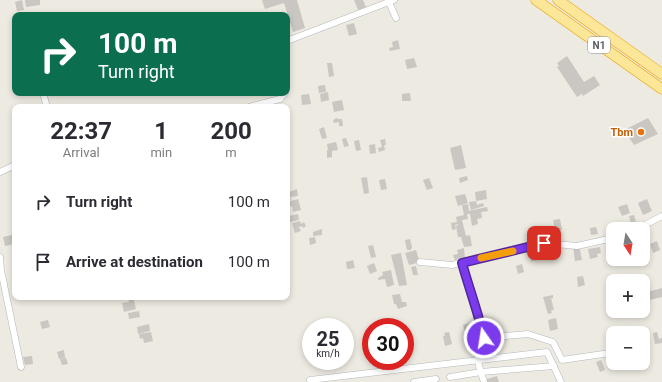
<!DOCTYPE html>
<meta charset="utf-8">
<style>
body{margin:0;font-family:Roboto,sans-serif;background:#f7f7f7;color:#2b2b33;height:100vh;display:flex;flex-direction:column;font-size:15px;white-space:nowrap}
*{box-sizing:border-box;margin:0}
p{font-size:13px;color:#7c7c81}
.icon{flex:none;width:22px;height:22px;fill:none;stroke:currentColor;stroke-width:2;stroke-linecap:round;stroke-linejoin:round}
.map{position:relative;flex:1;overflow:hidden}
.side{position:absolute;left:12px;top:104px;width:278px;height:196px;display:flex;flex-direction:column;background:#fff;border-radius:8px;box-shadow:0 2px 6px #0003}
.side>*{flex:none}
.top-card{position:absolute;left:12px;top:12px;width:278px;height:84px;border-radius:8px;box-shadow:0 2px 6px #0003;background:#0b6e4f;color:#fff;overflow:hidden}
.needle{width:26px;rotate:168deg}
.buttons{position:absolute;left:606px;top:222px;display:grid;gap:8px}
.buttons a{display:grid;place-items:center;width:44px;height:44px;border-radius:8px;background:#fff;box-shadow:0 2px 6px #0003;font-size:20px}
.speed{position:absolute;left:302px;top:318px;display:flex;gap:8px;font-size:20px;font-weight:700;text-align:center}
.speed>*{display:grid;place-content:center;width:52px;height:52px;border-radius:50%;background:#fff;box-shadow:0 2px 6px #0003;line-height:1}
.speed small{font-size:10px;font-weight:400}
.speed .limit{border:6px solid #d22;background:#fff;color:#111}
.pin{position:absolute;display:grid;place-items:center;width:34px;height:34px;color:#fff;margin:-17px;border-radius:8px;box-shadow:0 2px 6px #0006}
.me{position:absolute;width:44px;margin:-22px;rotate:347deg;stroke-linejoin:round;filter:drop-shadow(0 0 3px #0008)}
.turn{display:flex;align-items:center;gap:14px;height:84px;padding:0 20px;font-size:18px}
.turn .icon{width:52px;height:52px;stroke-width:2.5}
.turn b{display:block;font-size:28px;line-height:34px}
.eta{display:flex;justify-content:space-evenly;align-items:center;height:68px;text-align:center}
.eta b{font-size:24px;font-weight:700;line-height:28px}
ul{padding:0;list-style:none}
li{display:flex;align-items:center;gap:12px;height:60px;padding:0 20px}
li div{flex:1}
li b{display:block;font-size:15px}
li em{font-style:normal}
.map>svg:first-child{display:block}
</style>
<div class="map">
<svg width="662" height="382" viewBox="0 0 662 382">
<rect width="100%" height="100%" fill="#edeae1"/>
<g fill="#cac6c1">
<path d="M22 0 24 10 17 11 15 2Z"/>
<path d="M25 0H40V5L26 7Z"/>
<path d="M262 0H297L305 28 293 32 284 3 265 9Z"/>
<path d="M354 0H363L366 7 358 10Z"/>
<path d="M354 23 357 34 349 36 346 25Z"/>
<path d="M398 40 400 49 390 51 389 48 393 47 392 42Z"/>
<path d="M567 56 584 82 594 76 600 85 583 96 582 94 577 97 557 67 559 66 557 63Z"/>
<path d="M414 58 417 67 407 69 405 60Z"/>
<path d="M327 63H332L334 76 329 77Z"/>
<path d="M325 85 326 92 319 93 318 86Z"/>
<path d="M328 92 329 100 321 102 320 94Z"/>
<path d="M410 93 411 101H402V94Z"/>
<path d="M309 94 311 104 302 105 301 95Z"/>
<path d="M342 100 344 110 334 112 332 102Z"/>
<path d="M337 118 338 119H342L343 126H339V122L334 123 333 120Z"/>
<path d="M648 118 658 134 634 145 624 130Z"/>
<path d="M324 127 327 138 322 139 319 129Z"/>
<path d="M346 138 349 146 344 147 342 139Z"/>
<path d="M385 139 386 145H384L385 150 379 152 378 148 382 147 380 140Z"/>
<path d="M359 140 361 150 356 151 354 141Z"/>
<path d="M336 142 338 150 332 151V157L327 158V150H332H328L327 144Z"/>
<path d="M375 144 376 153 370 154 369 145Z"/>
<path d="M461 145 466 168 455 170 450 148Z"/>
<path d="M467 176 468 180 460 183 459 178Z"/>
<path d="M367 177 369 193 364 194 361 178Z"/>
<path d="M429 178 433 188 427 190 423 180Z"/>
<path d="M385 179 387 189 381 190 379 180Z"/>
<path d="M297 189 298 196 290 197 291 200 287 201V193Z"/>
<path d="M486 190 487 199 476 201 475 192Z"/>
<path d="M465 194 468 203 458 206 455 196Z"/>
<path d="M298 199 301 210 293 212 292 206 288 207 287 202Z"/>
<path d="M647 199 652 211 643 215 638 203Z"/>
<path d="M476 201 477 205 483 203 484 206 471 210 469 202Z"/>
<path d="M468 204 469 210 468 211 487 207 488 211 481 212 482 218 477 219 478 224 472 226 470 214H467L468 219 462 220 466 236 470 235 472 246 464 247 461 237H458L456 226 458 225V224L455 225 456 229 452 230 451 223 457 222 456 217 464 215 462 205Z"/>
<path d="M627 204 630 213 622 216 618 207Z"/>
<path d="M298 214 299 220 290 222 289 216Z"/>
<path d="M634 215 637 226 632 227 629 216Z"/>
<path d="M560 219 562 230 555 231 553 220Z"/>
<path d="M300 221 301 224 304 222 306 226 303 228 302 226 299 227 301 231 295 233 292 223Z"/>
<path d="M596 227 598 234 591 235 590 228Z"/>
<path d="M322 229V235L313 236V232Z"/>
<path d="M12 235 14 244 5 246 3 237Z"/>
<path d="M315 237 316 243 310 245 309 238Z"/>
<path d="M410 239 412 247 411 250H407L405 240Z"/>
<path d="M657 241 660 250 653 253 650 244Z"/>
<path d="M373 245 376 257 371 258 368 246Z"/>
<path d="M579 245 582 260 575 261 573 246Z"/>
<path d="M600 247 601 253 597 254 598 257 590 259 588 249Z"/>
<path d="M464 248 465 258 455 260 453 255 458 254 457 250Z"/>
<path d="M416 250 419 260 416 261 417 263 409 265 405 253Z"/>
<path d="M401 253 407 285 399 286 391 255Z"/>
<path d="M536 254 538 260 531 261 530 255Z"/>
<path d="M353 260 355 268 347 269 346 262Z"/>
<path d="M374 263 377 271 370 274 367 266Z"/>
<path d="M522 264 524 272 518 274 516 266Z"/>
<path d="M416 266 418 275H413L411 267Z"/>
<path d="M391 270 394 285 387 287 385 279 378 280V278L383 275 382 272Z"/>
<path d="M583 276 585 285 578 287 577 277Z"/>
<path d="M662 288V297L645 301 643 293Z"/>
<path d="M400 294 402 302H406L407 306 398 309 396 304H394L392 295Z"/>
<path d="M553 295V298H551L554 310H551L552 313 548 314 543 297Z"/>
<path d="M128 297H133L136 309 124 312 122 303 129 302Z"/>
<path d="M139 311 140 317 129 319 128 313Z"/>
<path d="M556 318 558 329 550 331 548 320Z"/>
<path d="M48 320 50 327 42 329 40 322Z"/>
<path d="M470 323 472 330 465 332 463 325Z"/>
<path d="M149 324 150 331 138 334 137 327Z"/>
<path d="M151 332 153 341 144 343 143 338 140 339 139 334Z"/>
<path d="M449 332 452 344 445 346 443 336H445L444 333Z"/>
<path d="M657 332 659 339 662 338V343L655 344 653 333Z"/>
<path d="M475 335 477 345 471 346 469 337Z"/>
<path d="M64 350 65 358 59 359 57 352Z"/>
<path d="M32 356 33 364 25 365 23 357Z"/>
<path d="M66 358 68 364 62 365 60 359Z"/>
<path d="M601 360 605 370 600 372 596 362Z"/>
<path d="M497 376 499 382H487V379Z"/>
</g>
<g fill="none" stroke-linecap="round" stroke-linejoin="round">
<defs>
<g id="minor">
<path d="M388 0 396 18"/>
<path d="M287 41 394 0"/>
<path d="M43 93 47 107"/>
<path d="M249 107 280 99 285 93"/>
<path d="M0 172 15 165"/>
<path d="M637 229 662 216"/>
<path d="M0 257 1 270 21 367"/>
<path d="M420 262 452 265 544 243 577 246 613 238"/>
<path d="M462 263 473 301 478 312 484 338 477 351 479 366 484 382"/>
<path d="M484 338 528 334 553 342 562 360 610 353"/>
<path d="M450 377 481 372 554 366"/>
<path d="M311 382 310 380 547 352 561 382"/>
<path d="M414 382 436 379"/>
</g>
<g id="trunk">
<path d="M536 0 662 89"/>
<path d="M558 0 662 74"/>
</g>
</defs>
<use href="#minor" stroke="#b4b7bc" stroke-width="7"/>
<use href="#trunk" stroke="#ea9f04" stroke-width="11"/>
<use href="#minor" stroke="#fff" stroke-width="6"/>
<use href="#trunk" stroke="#fce698" stroke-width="10"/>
</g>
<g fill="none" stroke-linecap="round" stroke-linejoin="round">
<defs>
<path id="route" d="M484 338C478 312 469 288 462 263L544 243"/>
</defs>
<use href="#route" stroke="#51269a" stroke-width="10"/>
<use href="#route" stroke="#7c3aed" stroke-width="7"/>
<path stroke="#f59e0b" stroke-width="7" d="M481 258 513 251"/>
</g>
<circle fill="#e8710a" stroke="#fff" stroke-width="1.5" cx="641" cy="132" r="4"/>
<g text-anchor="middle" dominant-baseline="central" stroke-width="3" stroke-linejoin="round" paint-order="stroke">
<rect fill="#fff" stroke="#8c8e91" stroke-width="1" x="588" y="37" width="22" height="16" rx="3"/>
<g font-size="10" font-weight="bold" fill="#5a5e62">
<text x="599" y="45">N1</text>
</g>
<g font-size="11" font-weight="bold" fill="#c56008" stroke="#fff" text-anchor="end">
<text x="633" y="132">Tbm</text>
</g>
</g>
</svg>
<div class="buttons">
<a><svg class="needle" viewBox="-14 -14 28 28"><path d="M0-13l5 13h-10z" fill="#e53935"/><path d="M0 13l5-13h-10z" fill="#7c7c81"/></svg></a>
<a>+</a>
<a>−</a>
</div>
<div class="speed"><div>25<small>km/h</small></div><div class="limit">30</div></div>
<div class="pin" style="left:544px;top:243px;background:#d93025"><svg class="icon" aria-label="arrive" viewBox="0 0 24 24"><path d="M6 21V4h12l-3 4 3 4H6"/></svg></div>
<svg class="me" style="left:484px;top:338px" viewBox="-20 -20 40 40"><circle r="17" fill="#7c3aed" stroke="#fff" stroke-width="3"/><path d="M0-11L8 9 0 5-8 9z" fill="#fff"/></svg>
<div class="top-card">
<div class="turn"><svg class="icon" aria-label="right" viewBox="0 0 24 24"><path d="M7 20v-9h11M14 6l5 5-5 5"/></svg><div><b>100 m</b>Turn right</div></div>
</div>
<section class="side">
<div class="eta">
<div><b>22:37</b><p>Arrival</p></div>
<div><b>1</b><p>min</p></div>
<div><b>200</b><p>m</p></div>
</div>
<ul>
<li><svg class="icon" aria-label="right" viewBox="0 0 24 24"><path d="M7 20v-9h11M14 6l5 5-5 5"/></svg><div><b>Turn right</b></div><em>100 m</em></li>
<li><svg class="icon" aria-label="arrive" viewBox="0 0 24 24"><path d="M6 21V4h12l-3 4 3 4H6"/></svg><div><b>Arrive at destination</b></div><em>100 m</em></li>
</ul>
</section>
</div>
